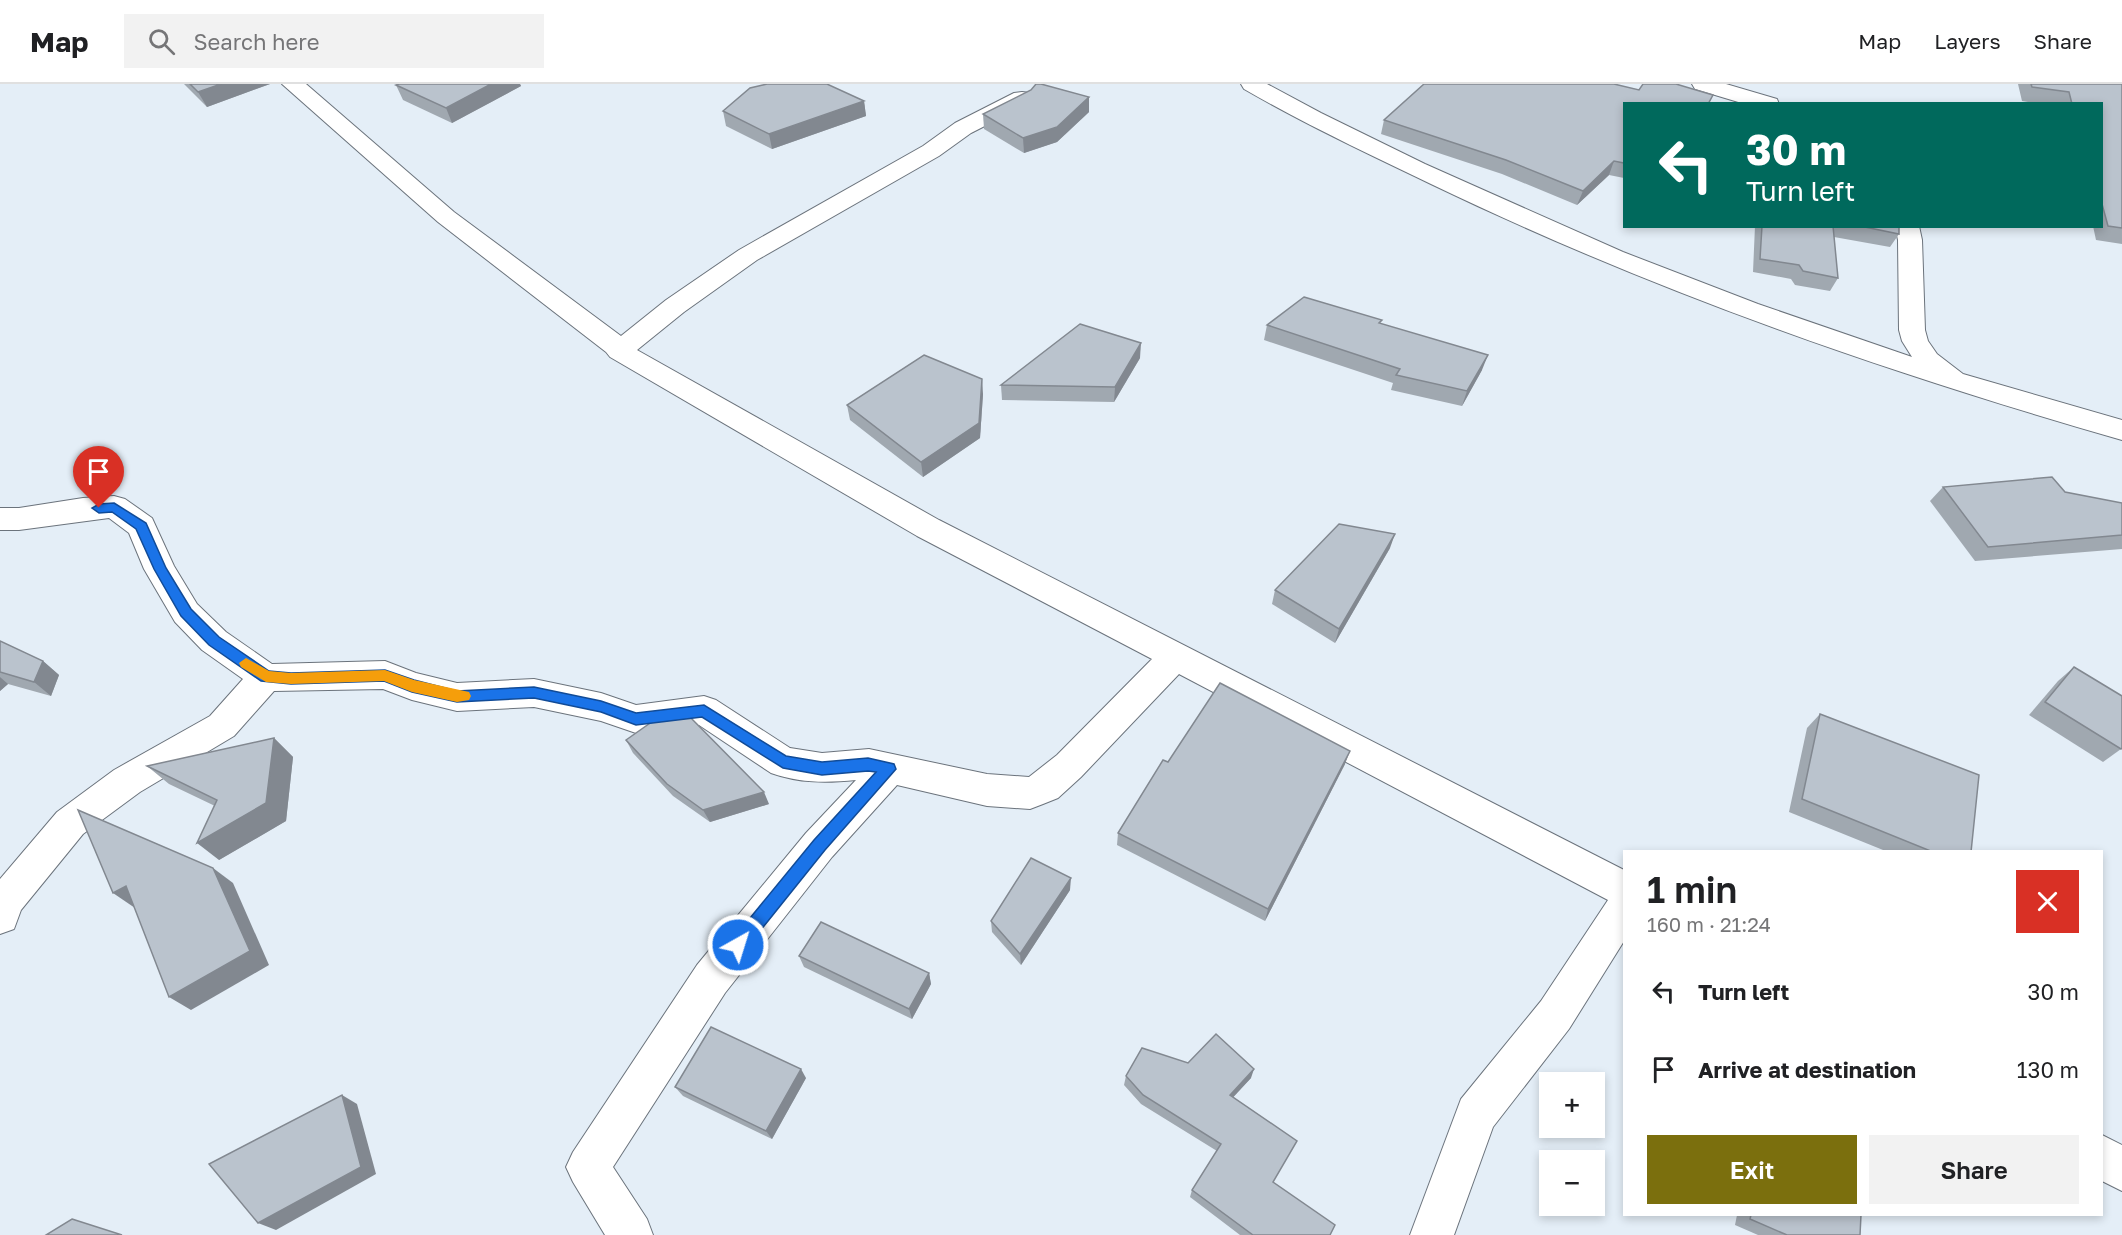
<!DOCTYPE html>
<meta charset="utf-8">
<style>
body{margin:0;font-family:"Golos Text",sans-serif;background:#f2f2f2;color:#202124;height:100vh;display:flex;flex-direction:column;font-size:22px;white-space:nowrap}
*{box-sizing:border-box;margin:0}
p{font-size:20px;color:#757577}
.icon{flex:none;width:33px;height:33px;fill:none;stroke:currentColor;stroke-width:2;stroke-linecap:round;stroke-linejoin:round}
.map{position:relative;flex:1;overflow:hidden}
.drawer{position:absolute;left:1623px;top:766px;width:480px;height:366px;display:flex;flex-direction:column;background:#fff;border-radius:0px;box-shadow:0 3px 9px #0003}
.drawer>*{flex:none}
.top-card{position:absolute;left:1623px;top:18px;width:480px;height:126px;border-radius:0px;box-shadow:0 3px 9px #0003;background:#00695c;color:#fff;overflow:hidden}
.controls{position:absolute;left:1539px;top:988px;display:grid;gap:12px}
.controls a{display:grid;place-items:center;width:66px;height:66px;border-radius:0px;background:#fff;box-shadow:0 3px 9px #0003;font-size:30px}
.pin{position:absolute;display:grid;place-items:center;width:51px;height:51px;color:#fff;margin:-62px -26px;border-radius:50% 50% 50% 0;rotate:-45deg;box-shadow:0 0 6px #0007}
.pin .icon{rotate:45deg}
.me{position:absolute;width:66px;margin:-33px;rotate:39deg;stroke-linejoin:round;filter:drop-shadow(0 0 4px #0008)}
.turn{display:flex;align-items:center;gap:21px;height:126px;padding:0 24px;font-size:27px}
.turn .icon{width:78px;height:78px;stroke-width:2.5}
.turn b{display:block;font-size:42px;line-height:51px}
.round{display:grid;place-items:center;flex:none;width:63px;height:63px;border-radius:0px;background:#f2f2f2}
.overview{display:flex;align-items:center;justify-content:space-between;height:102px;padding:0 24px}
h1{font-size:36px;font-weight:600;line-height:45px}
.cta{display:flex;gap:12px;margin-top:auto;padding:12px 24px}
.cta a{flex:1;height:69px;border-radius:0px;background:#7b6f0d;color:#fff;font-size:24px;font-weight:600;line-height:69px;text-align:center}
.cta a+a{background:#f2f2f2;color:#202124}
ul{padding:0;list-style:none}
li{display:flex;align-items:center;gap:18px;height:78px;padding:0 24px}
li div{flex:1}
li b{display:block;font-size:22px}
li em{font-style:normal}
header{display:flex;align-items:center;gap:36px;box-sizing:border-box;height:84px;padding:0 30px;background:#fff;border-bottom:2px solid #e0e0e0}
header strong{font-size:28px}
nav{display:flex;gap:33px;margin-inline-start:auto;font-size:21px}
.search{width:420px;height:54px;background:#f2f2f2;display:flex;align-items:center;gap:15px;box-sizing:border-box;padding:0 21px;border-radius:0px;color:#757577;font-size:22px}
.map>svg:first-child{display:block}
</style>
<header>
<strong>Map</strong>
<div class="search"><svg class="icon" aria-label="search" viewBox="0 0 24 24"><circle cx="10" cy="10" r="6"/><path d="M15 15l6 6"/></svg>Search here</div>
<nav><a>Map</a><a>Layers</a><a>Share</a></nav>
</header>
<div class="map">
<svg width="2122" height="1151" viewBox="0 0 2122 1151">
<rect width="100%" height="100%" fill="#e4eef7"/>
<g fill="none" stroke-linecap="round" stroke-linejoin="round">
<defs>
<g id="minor">
<path d="M282 0H306L454 128 621 252 666 216 739 166 923 62 955 39 1014 9 1022 8 1030 9 1033 14 1030 19 971 49 939 72 757 176 684 228 637 266 939 436 1624 786V857L1569 945 1493 1043 1454 1151H1410L1461 1015 1541 917 1608 816 1179 590 1081 693 1058 714 1043 720 1030 725 987 722 897 701 832 773 725 909 613 1083 647 1135 653 1151H605L573 1098 566 1083 573 1068 697 881 806 749 856 696C826 699 799 699 771 689L699 641 636 649 601 637 534 623 457 627 412 616 383 605 274 607 234 652 140 708 83 750 21 826 14 845 0 850V795L57 728 114 686 210 632 243 595 202 566 175 538 144 485 129 449 109 434 19 446H0V424H19L83 414 114 412 125 415 152 434 174 482 197 520 226 548 272 580 385 577 416 589 457 599 534 595 601 609 636 621 704 612 716 616 790 664 822 669 869 665 987 690 1029 693 1057 671 1152 575 917 452 610 273 606 268 438 138Z"/>
<path d="M1241 0H1267L1321 29 1425 80 1623 168 1758 220 1912 273 1902 257 1899 246 1898 156 1895 142H1919L1922 156 1925 246 1928 257 1937 270 1963 290 2122 336V356C1885 288 1653 207 1431 100 1368 70 1305 40 1244 5Z"/>
<path d="M1692 0H1726L1777 15 1779 20H1745L1695 5Z"/>
<path d="M2102 1051 2122 1061V1107L2102 1097Z"/>
</g>
</defs>
<use href="#minor" stroke="#6b737c" stroke-width="2"/>
<use href="#minor" fill="#fff" fill-rule="evenodd"/>
</g>
<g fill="#a0a8b0">
<path d="M184 0H270L207 23Z"/>
<path d="M399 0H520L521 2 452 39 403 16 396 1Z"/>
<path d="M2018 0H2122V160L2096 156 2093 142H2102V20H2041L2022 17Z"/>
<path d="M1639 6 1713 11 1709 20H1624V94L1609 91 1577 121 1502 90 1381 50 1384 36Z"/>
<path d="M1089 13V28L1057 58 1024 69 984 45 983 30Z"/>
<path d="M864 17 866 32 772 65 726 42 723 27Z"/>
<path d="M1755 142H1899V150L1890 163 1834 153 1838 194 1830 207 1795 201 1791 195 1753 188Z"/>
<path d="M1381 240 1482 286 1462 322 1391 306 1393 299 1264 256 1267 241Z"/>
<path d="M1140 274 1114 318 1002 316 1001 301Z"/>
<path d="M983 310 980 354 923 393 850 336 847 321Z"/>
<path d="M1943 403 2122 419V465L1975 477 1930 417Z"/>
<path d="M1390 464 1335 559 1272 520 1275 506Z"/>
<path d="M0 557 43 577 59 591 51 612 8 600 0 607Z"/>
<path d="M2074 583 2121 665 2103 678 2029 631 2058 597Z"/>
<path d="M1820 630 1971 768H1888L1789 728 1807 644Z"/>
<path d="M274 654 293 673 286 737 219 776 215 722 169 700 147 682Z"/>
<path d="M626 656 769 720 710 738 673 712 633 669Z"/>
<path d="M1168 678 1345 680 1265 837 1117 761 1118 749Z"/>
<path d="M1070 806 1021 881 992 848 991 837Z"/>
<path d="M799 872 929 889 931 900 912 935 804 883Z"/>
<path d="M1188 979 1251 994 1233 1013 1273 1098 1330 1151H1240L1190 1113 1192 1106 1217 1067 1141 1020 1124 1001 1126 992Z"/>
<path d="M806 994 772 1055 683 1012 675 1003Z"/>
<path d="M1737 1131H1861L1860 1151H1758L1735 1141Z"/>
</g>
<g fill="#828890">
<path d="M221 0H270L207 23 198 8Z"/>
<path d="M491 0H520L521 2 452 39 446 24Z"/>
<path d="M1089 13V28L1057 58 1024 69 1023 54Z"/>
<path d="M864 17 866 32 772 65 769 50Z"/>
<path d="M1614 77 1609 91 1577 121 1583 107Z"/>
<path d="M1141 259 1140 274 1114 318 1115 303Z"/>
<path d="M1488 271 1482 286 1462 322 1467 307Z"/>
<path d="M982 295 983 310 980 354 923 393 921 378Z"/>
<path d="M1395 450 1390 464 1335 559 1339 545Z"/>
<path d="M43 577 59 591 51 612 34 598Z"/>
<path d="M0 593 8 600 0 607Z"/>
<path d="M274 654 293 673 286 737 219 776 197 759Z"/>
<path d="M1350 667 1345 680 1265 837 1268 825Z"/>
<path d="M764 708 769 720 710 738 703 726Z"/>
<path d="M213 784 233 799 269 881 191 926 169 913Z"/>
<path d="M1071 794 1070 806 1021 881 1020 870Z"/>
<path d="M126 802 135 824 113 809Z"/>
<path d="M929 889 931 900 912 935 909 925Z"/>
<path d="M801 985 806 994 772 1055 766 1047Z"/>
<path d="M1254 985 1251 994 1227 1020 1230 1011Z"/>
<path d="M342 1011 357 1020 376 1090 276 1146 258 1139Z"/>
</g>
<g fill="#bac3cd" stroke="#828890" stroke-width="1.5">
<path d="M190 0H221L198 8Z"/>
<path d="M399 0H491L446 24 396 1Z"/>
<path d="M767 0H827L864 17 769 50 723 27 750 4Z"/>
<path d="M1036 0H1041L1089 13 1057 43 1023 54 983 30 1031 6Z"/>
<path d="M1424 0H1614L1639 6 1643 0H1676L1713 11 1708 20H1624V79L1614 77 1583 107 1506 76 1384 36Z"/>
<path d="M2031 0H2122V144L2108 142 2102 120V20H2072L2069 8 2032 3Z"/>
<path d="M1762 142H1833L1838 194 1803 187 1799 181 1760 175Z"/>
<path d="M1860 142H1899V150Z"/>
<path d="M1304 213 1382 236 1379 239 1488 271 1467 307 1396 291 1400 285 1267 241Z"/>
<path d="M1080 240 1141 259 1115 303 1001 301Z"/>
<path d="M924 271 982 295 979 339 921 378 847 321Z"/>
<path d="M2052 393 2065 408 2122 419V451L1988 463 1943 403Z"/>
<path d="M1339 440 1395 450 1339 545 1275 506Z"/>
<path d="M0 557 43 577 34 598 0 588Z"/>
<path d="M2074 583 2122 612V664L2121 665 2045 618Z"/>
<path d="M1220 599 1350 667 1268 825 1118 749 1163 676 1168 678Z"/>
<path d="M1820 630 1979 691 1971 768H1933L1802 715Z"/>
<path d="M688 631 764 708 703 726 667 700 626 656 656 635Z"/>
<path d="M274 654 266 719 197 759 217 716 147 682Z"/>
<path d="M78 726 213 784 250 867 169 913 126 802 113 809Z"/>
<path d="M1031 774 1071 794 1020 870 991 837Z"/>
<path d="M821 838 929 889 909 925 799 872Z"/>
<path d="M711 943 801 985 766 1047 675 1003Z"/>
<path d="M1216 950 1254 985 1230 1011 1297 1057 1273 1098 1335 1141 1330 1151H1253L1192 1106 1221 1060 1143 1011 1126 992 1142 964 1188 979Z"/>
<path d="M342 1011 361 1083 258 1139 209 1080Z"/>
<path d="M1751 1131H1861L1860 1151H1787L1750 1135Z"/>
<path d="M72 1135 122 1151H46Z"/>
</g>
<path fill="#1a73e8" stroke="#114b97" stroke-width="1.5" d="M114 419 146 439 166 484 191 525 219 553 269 587 291 589 385 586 414 596 457 607 534 603 601 617 636 629 704 621 786 672 822 678 868 674 894 680 896 685 825 766 744 867 738 869 732 867 730 861 732 856 814 756 876 688 868 687 822 691 783 684 702 633 636 641 601 628 534 614 457 618 412 608 384 597 291 600 261 597 209 561 181 532 154 485 136 445 112 428 99 429 92 424 99 420Z"/>
<path fill="#f59e0b" d="M246 574 269 587 291 589 385 586 414 596 469 608 471 612 469 616 457 618 412 608 384 597 291 600 266 598 241 583 239 579Z"/>
</svg>
<div class="controls">
<a>+</a>
<a>−</a>
</div>
<div class="pin" style="left:99px;top:424px;background:#d93025"><svg class="icon" aria-label="arrive" viewBox="0 0 24 24"><path d="M6 21V4h12l-3 4 3 4H6"/></svg></div>
<svg class="me" style="left:738px;top:861px" viewBox="-20 -20 40 40"><circle r="17" fill="#1a73e8" stroke="#fff" stroke-width="3"/><path d="M0-11L8 9 0 5-8 9z" fill="#fff"/></svg>
<div class="top-card">
<div class="turn"><svg class="icon" aria-label="left" viewBox="0 0 24 24"><path d="M17 20v-9H6M10 6l-5 5 5 5"/></svg><div><b>30 m</b>Turn left</div></div>
</div>
<section class="drawer">
<div class="overview"><div><h1>1 min</h1><p>160 m · 21:24</p></div><a class="round" style="background:#d93025;color:#fff"><svg class="icon" aria-label="close" viewBox="0 0 24 24"><path d="M6 6l12 12M18 6L6 18"/></svg></a></div>
<ul>
<li><svg class="icon" aria-label="left" viewBox="0 0 24 24"><path d="M17 20v-9H6M10 6l-5 5 5 5"/></svg><div><b>Turn left</b></div><em>30 m</em></li>
<li><svg class="icon" aria-label="arrive" viewBox="0 0 24 24"><path d="M6 21V4h12l-3 4 3 4H6"/></svg><div><b>Arrive at destination</b></div><em>130 m</em></li>
</ul>
<div class="cta"><a>Exit</a><a>Share</a></div>
</section>
</div>
